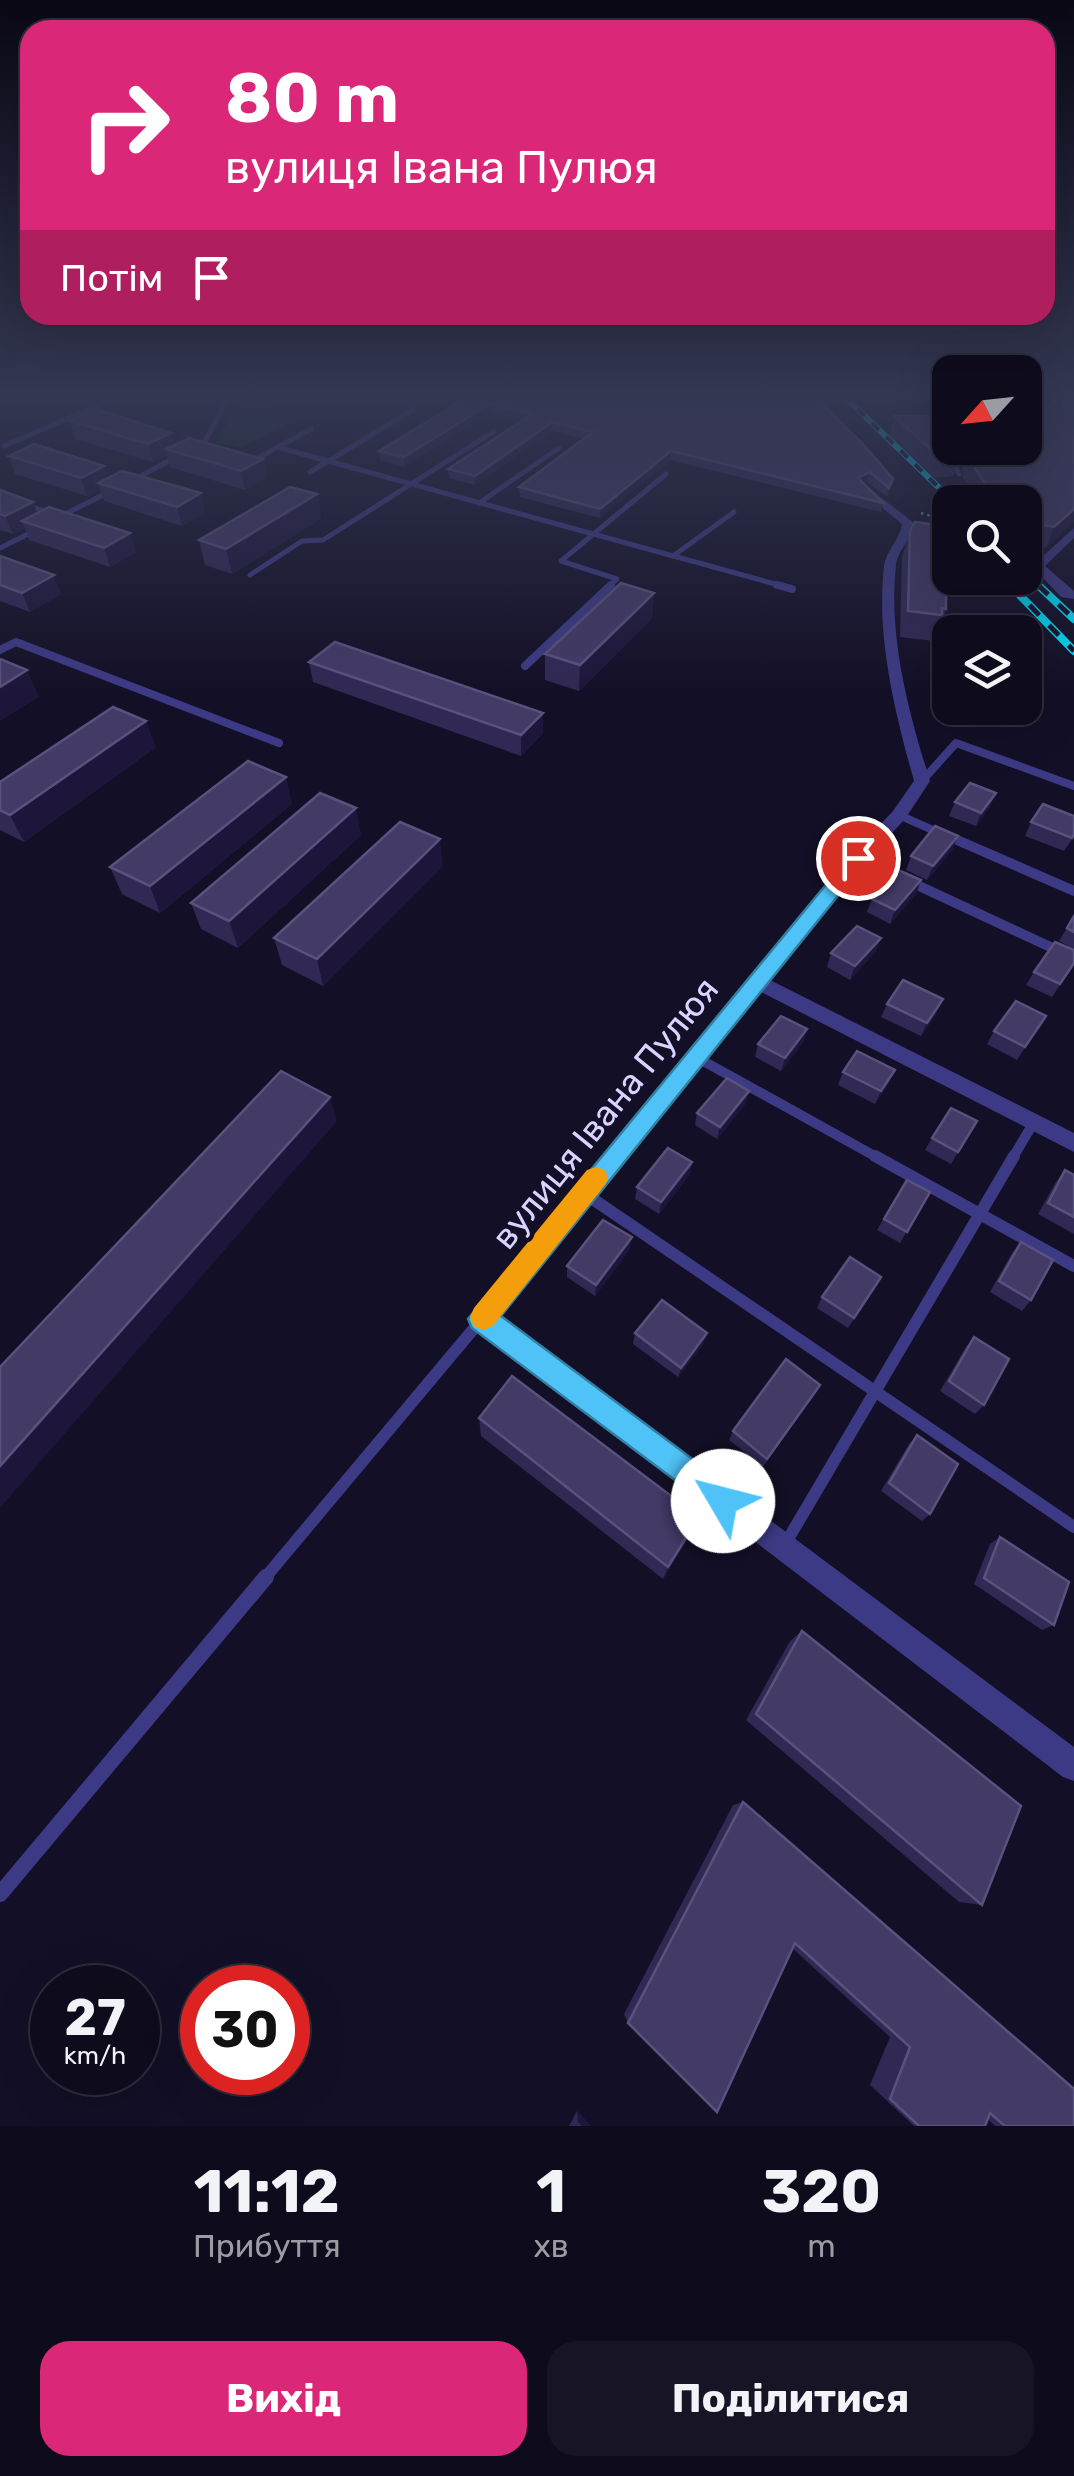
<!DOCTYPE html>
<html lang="uk">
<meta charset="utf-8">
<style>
body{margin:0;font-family:Rubik,sans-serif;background:#171425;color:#f1f3f6;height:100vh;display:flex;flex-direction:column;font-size:38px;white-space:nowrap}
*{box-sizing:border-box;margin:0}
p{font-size:32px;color:#9b9ba3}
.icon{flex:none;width:55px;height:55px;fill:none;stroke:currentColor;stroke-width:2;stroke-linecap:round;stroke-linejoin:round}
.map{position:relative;height:2126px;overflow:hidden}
.details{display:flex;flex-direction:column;background:#0e0b1c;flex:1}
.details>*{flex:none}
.guide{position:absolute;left:20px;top:20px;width:1035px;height:305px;border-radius:30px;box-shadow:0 10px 40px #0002,0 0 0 2px #2e2b3b;background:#db2777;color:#fff;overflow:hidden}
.needle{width:65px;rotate:243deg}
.fabs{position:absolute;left:932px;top:355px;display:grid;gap:20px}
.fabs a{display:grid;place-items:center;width:110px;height:110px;border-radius:20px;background:#0e0b1c;box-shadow:0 10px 40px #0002,0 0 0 2px #2e2b3b;font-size:50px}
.speed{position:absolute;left:30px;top:1965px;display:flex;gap:20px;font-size:50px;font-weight:700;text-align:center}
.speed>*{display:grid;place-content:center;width:130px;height:130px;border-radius:50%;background:#0e0b1c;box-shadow:0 10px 40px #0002,0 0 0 2px #2e2b3b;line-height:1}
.speed small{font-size:25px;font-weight:400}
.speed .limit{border:15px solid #d22;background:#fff;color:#111}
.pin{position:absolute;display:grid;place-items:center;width:85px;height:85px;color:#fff;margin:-42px;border:5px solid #fff;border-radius:50%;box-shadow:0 2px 10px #0007}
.me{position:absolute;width:110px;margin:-55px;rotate:307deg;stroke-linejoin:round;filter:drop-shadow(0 0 8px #0008)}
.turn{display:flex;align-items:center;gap:35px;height:210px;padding:0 40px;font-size:45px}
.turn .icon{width:130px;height:130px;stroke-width:2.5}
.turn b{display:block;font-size:70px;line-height:85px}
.then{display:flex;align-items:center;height:95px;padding:0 40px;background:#0003;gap:20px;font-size:38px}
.eta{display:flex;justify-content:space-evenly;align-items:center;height:170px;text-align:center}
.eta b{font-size:60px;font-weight:700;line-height:70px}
.button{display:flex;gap:20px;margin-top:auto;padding:20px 40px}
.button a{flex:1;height:115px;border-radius:30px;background:#db2777;color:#fff;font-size:40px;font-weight:700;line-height:115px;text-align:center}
.button a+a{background:#171425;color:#f1f3f6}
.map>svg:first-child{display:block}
</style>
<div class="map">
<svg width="1074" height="2126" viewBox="0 0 1074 2126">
<rect width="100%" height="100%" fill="#130f26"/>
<path fill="#12302f" d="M242 401 303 415 241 448 215 442Z"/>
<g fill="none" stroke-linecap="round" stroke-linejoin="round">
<path stroke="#2fb8b0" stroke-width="2.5" stroke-dasharray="2.5 4" stroke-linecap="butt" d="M921 513 950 522"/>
<g stroke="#3d3a85" stroke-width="5">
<path d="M950 411 932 426 950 430"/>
<path d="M4 446 123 395"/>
<path d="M195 447 204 443 230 395"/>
<path d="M277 447 786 587"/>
<path d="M958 448 953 462 959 474"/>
<path d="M250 457 256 459 311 429"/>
<path d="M310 472 413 410"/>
<path d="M129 482 180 455"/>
<path d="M0 496 56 515"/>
<path d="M479 503 559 448"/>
<path d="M57 518 113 490"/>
<path d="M0 548 38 529"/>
<path d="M673 556 734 512"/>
<path d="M250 575 302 541 323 540 493 432"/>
<path d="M608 587 617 579 561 561 666 474"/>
</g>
<g stroke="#3d3a85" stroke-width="8">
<path d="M777 585 792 589"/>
<path d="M0 650 16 642 279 743"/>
<path d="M525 666 611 585"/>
<path d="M922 781 956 743 1074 786"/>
<path d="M899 815 946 836"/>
</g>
<g stroke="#3d3a85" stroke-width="10">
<path d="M941 833 1074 891"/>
<path d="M859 858 1074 958"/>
<path d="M696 1057 880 1159"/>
<path d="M1012 1159 1034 1122"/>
</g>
<g stroke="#3d3a85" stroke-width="12">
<path d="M875 1156 1074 1266"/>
<path d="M584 1193 1074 1527"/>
<path d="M784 1546 1014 1156"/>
<path d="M264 1579 481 1320"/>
</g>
<path stroke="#3d3a85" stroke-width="16" d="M0 1894 266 1577"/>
<g fill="#3d3a85" fill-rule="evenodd">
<path d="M865 485 914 523C912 540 898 549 896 565 888 638 909 713 930 781L905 819 865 862 770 980 1074 1133V1152L761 992 498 1317 1074 1747V1781L1063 1777 474 1327 470 1319 853 854 893 811 914 781C895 712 876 638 884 566 886 550 900 540 902 524L861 490 859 488Z"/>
<path d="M1074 528V538L1045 566 1074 591V599L1061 597 1032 566Z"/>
</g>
<defs>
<g id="rail-far1">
<path d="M843 395 954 502"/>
<path d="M1025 572 1041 587"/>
<path d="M1003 578 1012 587"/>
</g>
<g id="rail">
<path d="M1010 585 1074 651"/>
<path d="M1038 585 1074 619"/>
</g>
</defs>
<use href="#rail-far1" stroke="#00e5ff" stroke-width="6"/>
<use href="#rail" stroke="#00e5ff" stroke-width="8"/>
<use href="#rail-far1" stroke="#130f26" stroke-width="4" stroke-dasharray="10" stroke-linecap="butt"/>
<use href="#rail" stroke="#130f26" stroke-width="5" stroke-dasharray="14" stroke-linecap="butt"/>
</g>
<g fill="#312854">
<path d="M813 395 890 488 887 497 867 482 864 484 883 503 881 512 670 460 600 518 520 497 519 487 584 439 552 431 475 485 449 478 448 469 522 420 490 413 404 467 380 460 379 451 462 401V397Z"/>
<path d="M950 408V448L959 456 953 476 934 478 890 435 894 416H948Z"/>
<path d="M70 421 171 433 174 445 267 477 245 490 170 467 167 455 153 462 75 439Z"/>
<path d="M962 448H1025L1074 521 1046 548 1025 543V502H978L963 478Z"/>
<path d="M9 456 108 478 205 512 182 526 104 501 100 489 87 496 15 474Z"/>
<path d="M0 490 37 514 136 552 110 567 29 540 25 528 13 534 0 530Z"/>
<path d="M317 494 321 519 232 574 205 565 199 540Z"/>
<path d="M910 531 946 609 938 635 936 634 934 641 900 637 902 557Z"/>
<path d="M0 556 61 594 30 612 0 601Z"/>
<path d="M654 593 652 618 579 691 545 680V654Z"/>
<path d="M309 662 543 713V733L521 756 313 682Z"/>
<path d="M156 747 24 842 0 830V782Z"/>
<path d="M955 802 990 807 976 826 949 816Z"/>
<path d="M292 804 160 913 122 894 110 867Z"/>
<path d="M1031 822 1074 836 1064 851 1025 836Z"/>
<path d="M361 835 238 948 201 929 191 903Z"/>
<path d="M958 836 952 850 927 880 906 870 911 856Z"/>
<path d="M443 866 323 986 282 965 274 938Z"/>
<path d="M921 880 916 894 890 924 867 912 872 899Z"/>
<path d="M1074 916V949L1059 941Z"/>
<path d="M876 951 850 980 827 967 831 953Z"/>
<path d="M1074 964 1052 997 1026 985 1034 972Z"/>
<path d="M887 1004 937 1012 921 1036 881 1017Z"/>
<path d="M1046 1016 1017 1060 987 1044 994 1031Z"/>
<path d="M807 1029 803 1042 781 1071 755 1057 758 1044Z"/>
<path d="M843 1072 889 1082 875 1104 838 1085Z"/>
<path d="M746 1103 717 1139 695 1125 697 1113Z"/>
<path d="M977 1121 951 1164 925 1150 932 1138Z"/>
<path d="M1065 1170 1074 1175V1234L1038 1214 1056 1182Z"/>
<path d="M690 1174 659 1214 635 1199 637 1187Z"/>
<path d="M907 1180 930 1192 900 1243 877 1230Z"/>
<path d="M1021 1242 1031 1300 1022 1311 990 1292 1012 1253Z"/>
<path d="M630 1249 595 1296 567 1277V1266Z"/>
<path d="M881 1277 848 1328 817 1308 822 1297Z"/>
<path d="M635 1333 704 1343 678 1377 633 1344Z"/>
<path d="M974 1337 984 1405 975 1414 940 1391 966 1347Z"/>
<path d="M814 1394 763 1467 729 1440 733 1431Z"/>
<path d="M479 1418 692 1532 663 1579 481 1436Z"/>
<path d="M917 1435 930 1514 922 1521 881 1491 909 1444Z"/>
<path d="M1000 1537 1054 1625 1042 1630 974 1584 990 1544Z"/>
<path d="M802 1631 982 1905 959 1902 746 1720 790 1641Z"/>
<path d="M743 1802 1074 2126H995L988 2119 985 2126H914L870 2085 890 2037 792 1948 628 2023 624 2014 733 1805Z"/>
<path d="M577 2111 591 2126H569Z"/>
</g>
<g fill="#1d163a">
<path d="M490 404V413L404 467V457Z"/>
<path d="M552 422V431L475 485V476Z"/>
<path d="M171 433 176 451 166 449 167 455 153 462 148 444Z"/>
<path d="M671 451 670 460 600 518V509Z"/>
<path d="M263 459 267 477 245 490 241 471Z"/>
<path d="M104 466 110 484 98 483 100 489 87 496 81 478Z"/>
<path d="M870 472 867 482 855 487 858 478Z"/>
<path d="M201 493 205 512 182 526 177 507Z"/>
<path d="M317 494 321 519 232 574 226 549Z"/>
<path d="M33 502 40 521H22L25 528 13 534 5 516Z"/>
<path d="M1074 509V521L1046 548 1054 527Z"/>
<path d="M130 533 136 552 110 567 104 548Z"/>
<path d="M54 575 61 594 30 612 22 593Z"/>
<path d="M654 593 652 618 579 691 580 665Z"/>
<path d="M27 670 39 697 0 721V687Z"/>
<path d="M543 713V733L521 756V735Z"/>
<path d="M146 721 156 747 24 842 10 815Z"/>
<path d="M286 777 292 804 160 913 150 886Z"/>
<path d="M996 793 990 807 976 826 981 813Z"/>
<path d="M356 808 361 835 238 948 229 921Z"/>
<path d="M958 836 952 850 927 880 933 866Z"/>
<path d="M440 839 443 866 323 986 317 959Z"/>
<path d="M921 880 916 894 890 924 895 910Z"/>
<path d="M881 938 876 951 850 980 855 966Z"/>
<path d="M943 999 937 1012 921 1036 927 1023Z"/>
<path d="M807 1029 803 1042 781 1071 785 1058Z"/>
<path d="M895 1070 889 1082 875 1104 881 1091Z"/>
<path d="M749 1091 746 1103 717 1139 720 1127Z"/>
<path d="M330 1097 337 1121 0 1508V1466Z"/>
<path d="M692 1162 690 1174 659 1214 661 1202Z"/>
<path d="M632 1237 630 1249 595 1296 596 1285Z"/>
<path d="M707 1333 704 1343 678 1377 681 1368Z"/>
<path d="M699 1517 692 1532 663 1579 668 1567Z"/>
<path d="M577 2111 591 2126H582L578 2122Z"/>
</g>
<g fill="#433a66" stroke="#5a527e" stroke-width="2.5">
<path d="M464 395H813L862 443 893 479 889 488 870 472 858 478 883 503 671 451 600 509 519 487 593 432 552 422 475 476 448 469 532 414 490 404 404 457 379 451 466 398 462 397Z"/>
<path d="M1062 395H1074V509L1054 527 1025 521V502H999L994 498 969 459V448H1025V411L1040 415Z"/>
<path d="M96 409 171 433 148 444 70 421Z"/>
<path d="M894 416H950V448H956L959 456 940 458Z"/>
<path d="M189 438 263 459 241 471 166 449Z"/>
<path d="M34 444 104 466 81 478 9 456Z"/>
<path d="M122 471 201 493 177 507 98 483Z"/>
<path d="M290 487 317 494 226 549 199 540Z"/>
<path d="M0 490 33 502 5 516 0 514Z"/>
<path d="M49 507 130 533 104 548 22 521Z"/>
<path d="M915 522 946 526V609L942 608V615L908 611 910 531Z"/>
<path d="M0 556 54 575 22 593 0 585Z"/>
<path d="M621 583 654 593 580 665 545 654Z"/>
<path d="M335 642 543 713 521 735 309 662Z"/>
<path d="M0 659 27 670 0 687Z"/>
<path d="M113 707 146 721 10 815 0 810V782Z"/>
<path d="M248 761 286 777 150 886 110 867Z"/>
<path d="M970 783 996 793 981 813 955 802Z"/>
<path d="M320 793 356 808 229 921 191 903Z"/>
<path d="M1043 804 1074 816V834L1072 838 1031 822Z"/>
<path d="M400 822 440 839 317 959 274 938Z"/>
<path d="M935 826 958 836 933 866 911 856Z"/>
<path d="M898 870 921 880 895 910 872 899Z"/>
<path d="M1074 916V932L1067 928Z"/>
<path d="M857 926 881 938 855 966 831 953Z"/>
<path d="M1055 942 1074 950V963L1060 984 1034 972Z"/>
<path d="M903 980 943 999 927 1023 887 1004Z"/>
<path d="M1016 1001 1046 1016 1025 1047 994 1031Z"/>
<path d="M781 1016 807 1029 785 1058 758 1044Z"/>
<path d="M857 1051 895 1070 881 1091 843 1072Z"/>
<path d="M281 1071 330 1097 0 1466V1367Z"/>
<path d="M727 1078 749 1091 720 1127 697 1113Z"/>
<path d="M951 1108 977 1121 958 1152 932 1138Z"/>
<path d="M668 1148 692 1162 661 1202 637 1187Z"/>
<path d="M1065 1170 1074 1175V1217L1048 1203Z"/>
<path d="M907 1180 930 1192 907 1232 884 1219Z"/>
<path d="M603 1220 632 1237 596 1285 567 1266Z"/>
<path d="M1021 1242 1053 1260 1031 1300 999 1281Z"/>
<path d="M850 1257 881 1277 854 1318 822 1297Z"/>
<path d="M662 1300 707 1333 681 1368 635 1333Z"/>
<path d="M974 1337 1009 1359 984 1405 949 1381Z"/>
<path d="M786 1359 820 1385 767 1459 733 1431Z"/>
<path d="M512 1376 699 1517 668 1567 479 1418Z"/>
<path d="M917 1435 958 1464 930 1514 889 1483Z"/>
<path d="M1000 1537 1069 1582 1054 1625 984 1578Z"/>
<path d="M802 1631 1021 1806 982 1905 756 1714Z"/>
<path d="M743 1802 1074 2089V2126H1005L990 2113 985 2126H919L890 2099 910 2047 795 1943 717 2112 628 2023Z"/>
</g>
<linearGradient id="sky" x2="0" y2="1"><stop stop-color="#0a0815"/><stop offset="0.57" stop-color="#333752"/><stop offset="1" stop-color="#333752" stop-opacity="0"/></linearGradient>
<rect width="1074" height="693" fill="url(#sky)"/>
<path fill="#4fc3f7" stroke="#337fa1" stroke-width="2.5" d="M858 851 868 858 865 862 501 1316 734 1490 738 1501 734 1512 723 1516 472 1328 468 1319 852 853Z"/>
<path fill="#f59e0b" d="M596 1167 605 1170 608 1178 605 1185 493 1326 483 1330 474 1326 470 1317 474 1308 587 1170Z"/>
<g text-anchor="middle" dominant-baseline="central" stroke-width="9" stroke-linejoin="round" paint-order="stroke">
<g font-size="35" fill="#d9d4ff" stroke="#130f26">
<text transform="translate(605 1113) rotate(-51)">вулиця Івана Пулюя</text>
</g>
</g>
</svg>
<div class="fabs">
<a><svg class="needle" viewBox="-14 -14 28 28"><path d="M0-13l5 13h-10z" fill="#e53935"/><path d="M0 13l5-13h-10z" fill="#9b9ba3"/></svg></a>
<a><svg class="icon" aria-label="search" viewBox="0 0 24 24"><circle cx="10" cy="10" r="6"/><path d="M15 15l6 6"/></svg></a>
<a><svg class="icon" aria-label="layers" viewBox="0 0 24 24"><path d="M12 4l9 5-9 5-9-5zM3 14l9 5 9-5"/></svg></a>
</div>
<div class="speed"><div>27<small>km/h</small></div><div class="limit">30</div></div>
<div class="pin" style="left:858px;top:858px;background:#d93025"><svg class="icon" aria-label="arrive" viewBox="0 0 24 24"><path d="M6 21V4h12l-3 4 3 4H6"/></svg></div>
<svg class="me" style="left:723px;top:1501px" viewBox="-20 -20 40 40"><circle r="19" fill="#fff"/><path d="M0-13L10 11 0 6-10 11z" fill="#4fc3f7"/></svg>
<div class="guide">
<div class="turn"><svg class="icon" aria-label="right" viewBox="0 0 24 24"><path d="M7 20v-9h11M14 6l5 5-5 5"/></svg><div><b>80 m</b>вулиця Івана Пулюя</div></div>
<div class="then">Потім<svg class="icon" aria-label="arrive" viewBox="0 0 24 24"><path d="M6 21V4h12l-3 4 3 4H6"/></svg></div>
</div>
</div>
<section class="details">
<div class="eta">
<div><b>11:12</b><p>Прибуття</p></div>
<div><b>1</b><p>хв</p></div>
<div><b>320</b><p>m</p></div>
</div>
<div class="button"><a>Вихід</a><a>Поділитися</a></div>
</section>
